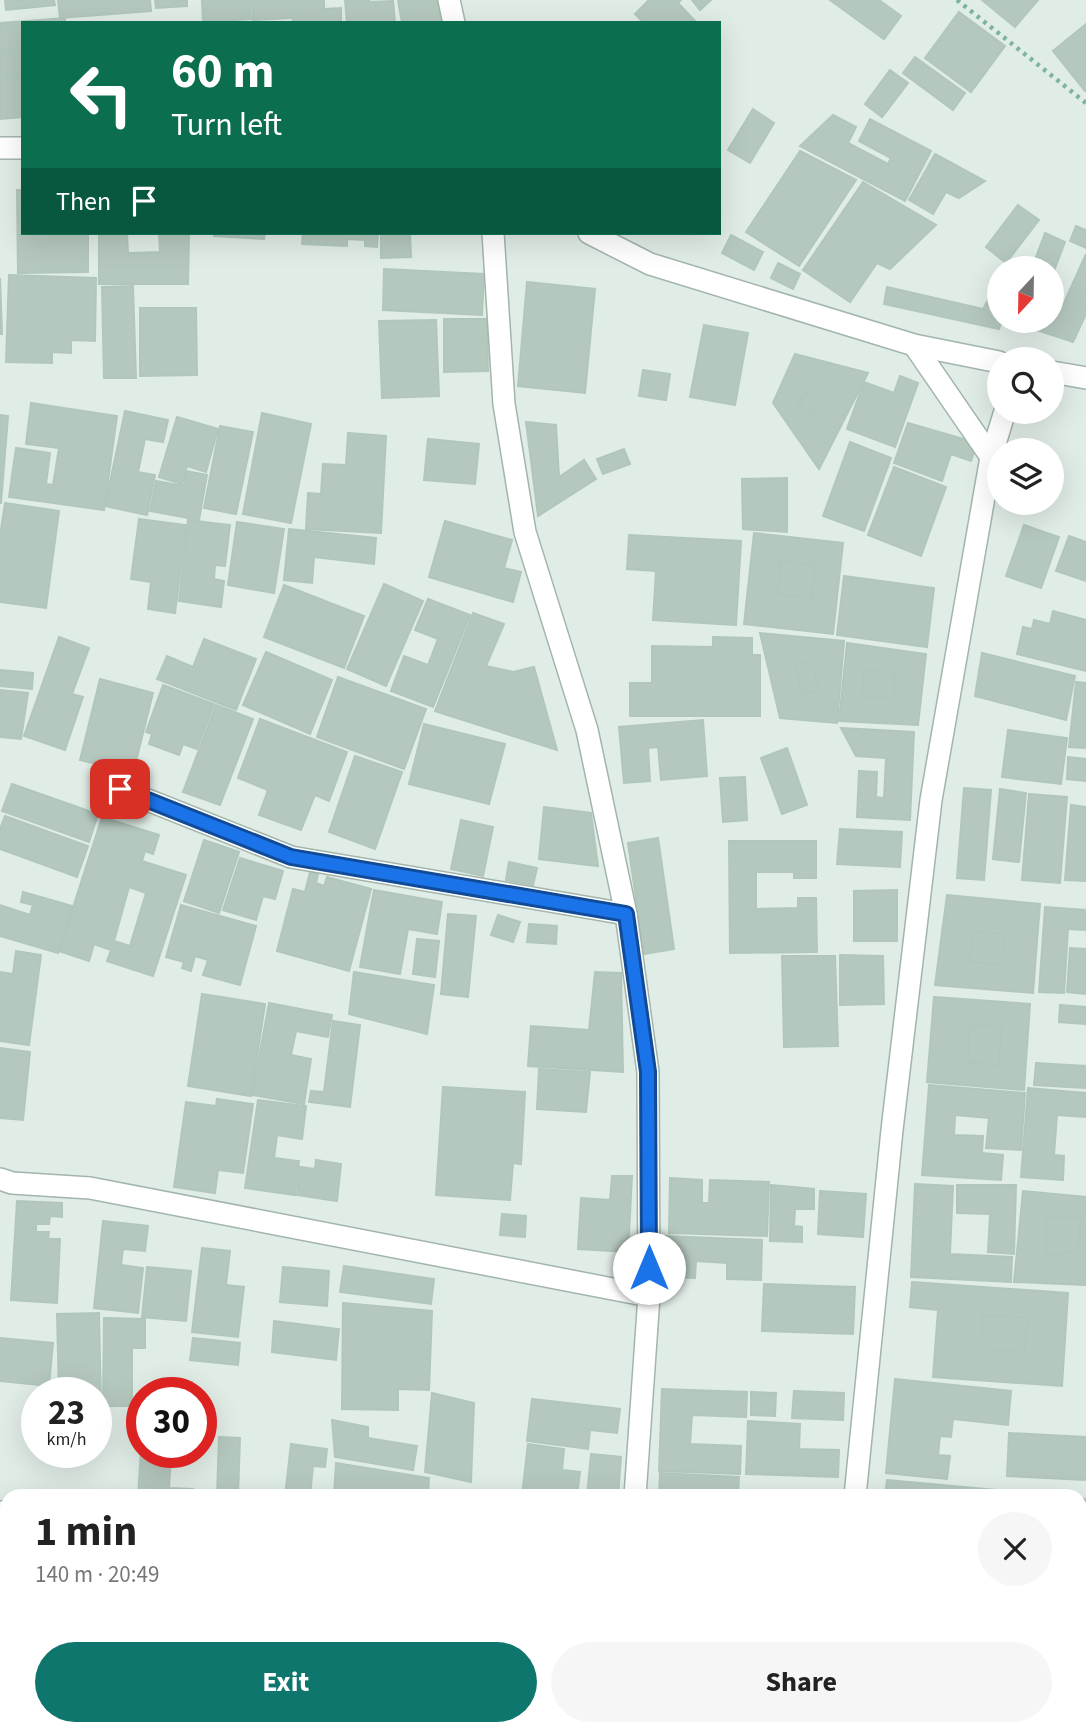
<!DOCTYPE html>
<meta charset="utf-8">
<style>
body{margin:0;font-family:"Source Sans 3",sans-serif;background:#f6f6f6;color:#222;height:100vh;display:flex;flex-direction:column;font-size:26px;white-space:nowrap}
*{box-sizing:border-box;margin:0}
p{font-size:23px;color:#767676}
.icon{flex:none;width:38px;height:38px;fill:none;stroke:currentColor;stroke-width:2;stroke-linecap:round;stroke-linejoin:round}
.map{position:relative;flex:1;overflow:hidden}
.sheet{position:absolute;left:0px;top:1489px;width:1087px;height:247px;display:flex;flex-direction:column;background:#fff;border-radius:21px 21px 0 0;box-shadow:0 7px 28px #0002}
.sheet>*{flex:none}
.top-card{position:absolute;left:21px;top:21px;width:700px;height:214px;border-radius:0px;box-shadow:0 7px 28px #0002;background:#0b6e4f;color:#fff;overflow:hidden}
.needle{width:46px;rotate:202deg}
.controls{position:absolute;left:987px;top:256px;display:grid;gap:14px}
.controls a{display:grid;place-items:center;width:77px;height:77px;border-radius:50%;background:#fff;box-shadow:0 7px 28px #0002;font-size:35px}
.speed{position:absolute;left:21px;top:1377px;display:flex;gap:14px;font-size:35px;font-weight:700;text-align:center}
.speed>*{display:grid;place-content:center;width:91px;height:91px;border-radius:50%;background:#fff;box-shadow:0 7px 28px #0002;line-height:1}
.speed small{font-size:18px;font-weight:400}
.speed .limit{border:10px solid #d22;background:#fff;color:#111}
.pin{position:absolute;display:grid;place-items:center;width:60px;height:60px;color:#fff;margin:-30px;border-radius:14px;box-shadow:0 4px 10px #0006}
.me{position:absolute;width:77px;margin:-38px;rotate:0deg;stroke-linejoin:round;filter:drop-shadow(0 0 5px #0008)}
.turn{display:flex;align-items:center;gap:24px;height:147px;padding:0 35px;font-size:32px}
.turn .icon{width:91px;height:91px;stroke-width:2.5}
.turn b{display:block;font-size:49px;line-height:60px}
.then{display:flex;align-items:center;height:66px;padding:0 35px;background:#0003;gap:14px;font-size:26px}
.round{display:grid;place-items:center;flex:none;width:74px;height:74px;border-radius:37px;background:#f6f6f6}
.overview{display:flex;align-items:center;justify-content:space-between;height:119px;padding:0 35px}
h1{font-size:42px;font-weight:700;line-height:52px}
.primary-button{display:flex;gap:14px;margin-top:auto;padding:14px 35px}
.primary-button a{flex:1;height:80px;border-radius:42px;background:#0f766e;color:#fff;font-size:28px;font-weight:700;line-height:80px;text-align:center}
.primary-button a+a{background:#f6f6f6;color:#222}
.map>svg:first-child{display:block}
</style>
<div class="map">
<svg width="1086" height="1735" viewBox="0 0 1086 1735">
<rect width="100%" height="100%" fill="#e0ece6"/>
<g fill="#b5c8be" stroke="#b1c7bc" stroke-width="2" fill-rule="evenodd">
<path d="M5 0H54L55 5 6 10Z"/>
<path d="M58 0H150L151 11 60 18Z"/>
<path d="M155 0H187V6L156 8Z"/>
<path d="M202 0H250L251 19 203 22Z"/>
<path d="M252 0H290L291 18 253 20Z"/>
<path d="M292 0H324V9L341 8V23H293Z"/>
<path d="M345 0H369V2L393 1 395 23H347Z"/>
<path d="M398 0H441L445 23H402Z"/>
<path d="M649 0H681L678 3 697 23H644L635 14Z"/>
<path d="M692 0H711L700 10Z"/>
<path d="M830 0H879L901 16 884 39Z"/>
<path d="M982 0H1038L1015 27Z"/>
<path d="M959 12 1005 46 971 92 925 58Z"/>
<path d="M65 18V23H23V117L0 119V23Z"/>
<path d="M1086 24V91H1085L1053 51Z"/>
<path d="M23 49V77L0 78V51Z"/>
<path d="M915 57 965 93 953 110 903 73Z"/>
<path d="M890 70 908 83 882 117 865 104Z"/>
<path d="M753 109 774 123 750 163 728 150Z"/>
<path d="M833 115 856 127 848 143 888 164 891 158 859 141 870 119 931 151 905 201 800 146Z"/>
<path d="M800 151 856 180 799 266 746 232Z"/>
<path d="M935 154 985 181 959 198 946 192 933 214 909 200Z"/>
<path d="M863 182 936 225 890 269 877 263 850 302 803 270Z"/>
<path d="M17 190H23V233H88V272L18 273Z"/>
<path d="M1018 205 1039 220 1006 263 986 247Z"/>
<path d="M1076 226 1086 230V248L1070 241Z"/>
<path d="M99 233H127L128 253 160 252 159 233H189L188 284H99Z"/>
<path d="M215 233H265L264 239 214 236Z"/>
<path d="M303 233H378L377 247 365 246V240L347 239V246L302 244Z"/>
<path d="M381 233H410L411 257 381 258Z"/>
<path d="M1045 233 1065 242 1052 276V268H1032Z"/>
<path d="M731 235 763 252 754 270 722 253Z"/>
<path d="M1086 254V314L1073 342 1010 321 1052 320V313L1059 314Z"/>
<path d="M778 263 800 274 793 289 771 278Z"/>
<path d="M384 269 484 274 482 315 383 310Z"/>
<path d="M9 275 96 278 95 341 71 340V353L52 352V363L6 362Z"/>
<path d="M0 278 2 334H0Z"/>
<path d="M999 280V320H1002L999 329 884 304 887 287 983 309Z"/>
<path d="M527 282 595 289 585 393 518 386Z"/>
<path d="M133 286 136 378H104L102 287Z"/>
<path d="M140 308H196L197 375 140 376Z"/>
<path d="M444 319H487L488 371 444 372Z"/>
<path d="M436 320 439 396 382 398 379 321Z"/>
<path d="M704 325 748 333 735 405 690 397Z"/>
<path d="M795 354 868 373 819 469 773 403ZM806 394 818 407 811 415 798 402Z"/>
<path d="M643 370 670 374 666 400 639 396Z"/>
<path d="M900 376 918 383 895 447 847 429 864 382 894 393Z"/>
<path d="M806 394 818 407 811 415 798 402Z"/>
<path d="M31 403 117 416 104 510 9 497 16 448 50 453 46 484 53 485 59 448 26 444Z"/>
<path d="M125 411 168 420 163 442 145 439 138 472 155 475 147 515 105 506Z"/>
<path d="M262 413 311 424 291 523 243 514Z"/>
<path d="M0 415 8 416 1 503H0Z"/>
<path d="M177 417 218 429 206 472 187 466 182 484 159 477Z"/>
<path d="M526 422 556 425 559 477 584 460 596 479 538 516Z"/>
<path d="M908 423 977 443 971 461 951 454 942 481 894 463Z"/>
<path d="M220 426 253 432 236 514 204 508Z"/>
<path d="M348 433 386 436 381 533 306 529 308 493 321 494 323 464 346 465Z"/>
<path d="M428 439 479 444 475 484 424 480Z"/>
<path d="M850 442 891 458 864 531 823 516Z"/>
<path d="M624 449 630 464 603 474 597 459Z"/>
<path d="M894 467 946 487 921 556 868 535Z"/>
<path d="M186 471 207 475 199 520 150 511 156 481 184 486Z"/>
<path d="M787 478V532L743 529 742 479Z"/>
<path d="M5 503 59 511 46 608 0 602V536Z"/>
<path d="M139 519 186 525 175 613 148 609 151 582 131 579Z"/>
<path d="M188 520 230 525 225 566 215 565 214 579 224 581 221 607 179 601Z"/>
<path d="M445 521 512 540 504 568 521 572 513 602 429 577Z"/>
<path d="M237 522 284 529 274 593 228 585Z"/>
<path d="M1024 525 1059 537 1041 588 1006 576Z"/>
<path d="M289 529 376 538 374 564 314 557 312 583 284 580Z"/>
<path d="M754 533 843 543 833 634 744 624ZM781 561 815 565 812 598 778 594Z"/>
<path d="M629 535 741 541 736 625 653 620 656 571 627 569Z"/>
<path d="M1069 536 1086 542V581L1056 571Z"/>
<path d="M781 561 815 565 812 598 778 594Z"/>
<path d="M844 576 934 588 927 647 837 635Z"/>
<path d="M384 584 423 601 386 686 347 669Z"/>
<path d="M284 585 364 616 344 668 264 637Z"/>
<path d="M428 599 470 615 433 707 391 691 404 656 428 665 438 639 415 630Z"/>
<path d="M1053 611 1086 620V671L1017 654 1023 627 1032 629 1034 620 1050 624Z"/>
<path d="M473 613 504 624 486 666 513 672 534 667 557 750 435 711Z"/>
<path d="M760 633 844 641 837 723 780 718ZM795 663 813 664 817 691 802 693Z"/>
<path d="M59 637 89 648 72 694 83 697 65 750 24 736Z"/>
<path d="M713 637 752 638V655H760V716H630V683H652V646L713 647Z"/>
<path d="M204 639 256 659 236 710 157 679 167 656 193 667Z"/>
<path d="M847 643 926 654 918 725 839 721ZM864 670 895 673 893 699 862 696Z"/>
<path d="M266 652 332 680 310 734 243 705Z"/>
<path d="M982 653 1075 676 1066 720 975 696Z"/>
<path d="M795 663 813 664 817 691 802 693Z"/>
<path d="M0 670 33 673 32 689 0 686Z"/>
<path d="M864 670 895 673 893 699 862 696Z"/>
<path d="M338 677 426 709 404 769 317 737Z"/>
<path d="M100 679 153 693 133 773 80 760Z"/>
<path d="M1076 682 1086 683V748L1069 747Z"/>
<path d="M163 685 214 704 197 749 183 744 179 755 149 744 152 734 146 732Z"/>
<path d="M0 690 28 693 21 739 0 737Z"/>
<path d="M216 705 253 719 220 805 183 792Z"/>
<path d="M260 719 347 752 329 801 315 795 301 830 259 815 268 790 238 778Z"/>
<path d="M703 720 707 776 661 780 658 747 648 748 650 781 624 783 619 727Z"/>
<path d="M424 724 505 744 489 804 409 784Z"/>
<path d="M841 728 914 732 910 820 857 817 859 771 877 772 876 797 884 798 886 758 856 756Z"/>
<path d="M1008 730 1067 738 1061 784 1002 777Z"/>
<path d="M787 748 807 805 782 814 761 758Z"/>
<path d="M355 756 402 772 375 849 329 832Z"/>
<path d="M1068 757 1086 759V781L1067 779Z"/>
<path d="M745 777 747 820 723 822 720 778Z"/>
<path d="M12 784 98 814 89 842 2 811Z"/>
<path d="M964 788 991 790 984 880 957 878Z"/>
<path d="M1000 789 1026 793 1019 862 993 859Z"/>
<path d="M1029 794 1067 797 1060 883 1022 880Z"/>
<path d="M1071 805 1086 807V881L1065 880Z"/>
<path d="M544 807 591 813 598 866 539 859Z"/>
<path d="M5 816 88 846 77 877 0 849V829Z"/>
<path d="M102 817 159 835 153 854 145 851 142 861 186 875 153 976 107 961 111 950 94 944 89 961 59 951ZM129 887 146 893 130 946 114 941Z"/>
<path d="M461 820 493 827 483 876 451 869Z"/>
<path d="M840 829 902 832 900 867 837 864Z"/>
<path d="M658 838 674 949 644 954 628 843Z"/>
<path d="M204 840 239 852 219 913 184 901Z"/>
<path d="M729 841H816V878H794V872H756V909L798 908V898H816L817 952 730 953Z"/>
<path d="M240 858 283 871 275 899 263 896 256 920 223 910Z"/>
<path d="M509 862 537 868 533 885 506 880Z"/>
<path d="M310 872 318 874 316 883 324 886 327 877 371 889 349 971 277 951 293 889 305 892Z"/>
<path d="M374 890 442 902 437 934 408 929 400 974 360 967Z"/>
<path d="M897 890V941H854V891Z"/>
<path d="M23 892 72 906 58 953 0 936V905L30 915 33 905 21 902Z"/>
<path d="M947 895 1040 904 1033 993 935 985ZM972 932 1004 934 1002 964 970 962Z"/>
<path d="M181 905 256 926 240 985 203 975 208 960 195 956 191 971 182 968 184 962 166 957Z"/>
<path d="M1045 907 1086 910V930L1068 929 1064 993 1039 992Z"/>
<path d="M448 914 476 916 468 997 441 994Z"/>
<path d="M498 915 520 922 513 942 491 935Z"/>
<path d="M529 924 557 926 556 944 527 942Z"/>
<path d="M972 932 1004 934 1002 964 970 962Z"/>
<path d="M417 939 439 941 435 977 413 974Z"/>
<path d="M1070 948 1086 949V994L1067 992Z"/>
<path d="M16 951 41 955 29 1045 0 1041V972L13 974Z"/>
<path d="M840 955 883 956 884 1004 840 1005Z"/>
<path d="M782 956H835L838 1046 784 1047Z"/>
<path d="M354 972 434 985 427 1034 349 1014Z"/>
<path d="M595 972 621 973 623 1072 528 1066 531 1026 589 1030Z"/>
<path d="M202 994 265 1004 251 1096 188 1086Z"/>
<path d="M934 997 1030 1004 1024 1090 927 1082ZM970 1025 1002 1027 998 1065 968 1062Z"/>
<path d="M269 1003 332 1015 328 1037 296 1031 291 1055 311 1059 304 1104 252 1095Z"/>
<path d="M1060 1005 1086 1007V1024L1059 1022Z"/>
<path d="M333 1021 360 1025 350 1107 309 1102 311 1091 324 1092Z"/>
<path d="M970 1025 1002 1027 998 1065 968 1062Z"/>
<path d="M0 1048 30 1052 23 1120 0 1118Z"/>
<path d="M1036 1063 1086 1066V1088L1034 1085Z"/>
<path d="M539 1069 590 1072 586 1112 537 1109Z"/>
<path d="M929 1085 1025 1093 1021 1150 986 1148 989 1118 955 1115 954 1135 983 1136 982 1153 1003 1155 1001 1180 922 1175Z"/>
<path d="M443 1087 525 1092 521 1164 513 1163 510 1200 436 1195Z"/>
<path d="M1028 1088 1086 1093V1117L1057 1115 1054 1155 1064 1156 1063 1180 1021 1177Z"/>
<path d="M217 1099 253 1104 243 1173 218 1170 215 1193 174 1187 186 1102 216 1106Z"/>
<path d="M258 1100 306 1106 302 1139 277 1135 274 1158 299 1161 295 1195 245 1188Z"/>
<path d="M316 1160 341 1164 337 1201 297 1195 300 1167 315 1169Z"/>
<path d="M612 1176H632L628 1252 578 1249 581 1198 610 1200Z"/>
<path d="M670 1178 702 1180V1203H709L710 1180 769 1182 767 1236 669 1233Z"/>
<path d="M915 1184 953 1186 950 1254 1012 1257 1011 1282 911 1277Z"/>
<path d="M771 1185 814 1189V1209H795L794 1226 802 1227V1242L770 1241Z"/>
<path d="M957 1185H1016L1014 1254 988 1252 990 1214 957 1213Z"/>
<path d="M820 1191 866 1194 863 1237 818 1234Z"/>
<path d="M1023 1191 1086 1197V1285L1014 1282ZM1046 1217 1081 1218 1077 1251 1046 1256Z"/>
<path d="M17 1201 62 1203V1217L50 1216 49 1224H36V1232H49L48 1239H60L57 1303 11 1300Z"/>
<path d="M502 1214 526 1216 525 1237 500 1235Z"/>
<path d="M1046 1217 1081 1218 1077 1251 1046 1256Z"/>
<path d="M103 1221 148 1226 145 1251 123 1249 121 1265 143 1268 138 1313 94 1308Z"/>
<path d="M663 1236 762 1240 761 1280 727 1279V1263L696 1261 695 1278 662 1277Z"/>
<path d="M202 1248 230 1251 226 1285 244 1287 238 1337 192 1332Z"/>
<path d="M344 1266 434 1279 431 1304 340 1292Z"/>
<path d="M147 1267 191 1271 186 1321 142 1317Z"/>
<path d="M283 1267 329 1271 327 1306 280 1302Z"/>
<path d="M912 1282 1068 1293 1062 1386 933 1377 938 1310 910 1307ZM983 1315 1027 1318 1025 1352 981 1349Z"/>
<path d="M764 1284 855 1287 853 1334 762 1331Z"/>
<path d="M343 1303 432 1311 429 1390 398 1389V1410L342 1409Z"/>
<path d="M99 1313 101 1407 96 1408V1393H59L57 1314Z"/>
<path d="M983 1315 1027 1318 1025 1352 981 1349Z"/>
<path d="M104 1318 145 1319V1348H132V1406H103Z"/>
<path d="M274 1321 339 1329 336 1360 272 1352Z"/>
<path d="M0 1338 53 1343 49 1386 0 1381Z"/>
<path d="M193 1338 240 1343 238 1365 190 1360Z"/>
<path d="M895 1379 1011 1391 1008 1425 953 1419 951 1437 940 1436 938 1455 950 1456 947 1479 886 1473Z"/>
<path d="M192 1382V1393H151V1383Z"/>
<path d="M662 1389 747 1392 746 1417 692 1415 690 1444 741 1446 740 1474 659 1471Z"/>
<path d="M794 1391 844 1393 843 1420 792 1418Z"/>
<path d="M751 1392 776 1393 775 1416 751 1415Z"/>
<path d="M432 1393 474 1403 471 1482 425 1472Z"/>
<path d="M532 1399 620 1409 617 1433 590 1430 588 1449 527 1441Z"/>
<path d="M332 1420 368 1427V1438L417 1446 413 1470 335 1457Z"/>
<path d="M748 1421 800 1424 799 1449 839 1450 838 1477 746 1474Z"/>
<path d="M1009 1433 1086 1437V1480L1007 1476Z"/>
<path d="M142 1436V1452H195L194 1459 171 1458 169 1488 193 1489 192 1496H138Z"/>
<path d="M219 1437 240 1438 238 1496H217Z"/>
<path d="M291 1444 327 1449 325 1467 313 1466 310 1496H285Z"/>
<path d="M528 1444 564 1449 562 1470 580 1472 577 1496 522 1495Z"/>
<path d="M591 1454 621 1457 618 1496H587Z"/>
<path d="M336 1463 429 1478 428 1496H334Z"/>
<path d="M660 1473 739 1477 738 1496H659Z"/>
<path d="M887 1480 996 1490V1496H885Z"/>
<path d="M999 1490 1060 1496H999Z"/>
<path d="M1080 1498 1086 1499V1579H1080Z"/>
<path d="M0 1539 7 1541V1631L0 1630Z"/>
<path d="M0 1635 7 1637V1671L0 1670Z"/>
<path d="M1082 1639H1086V1670H1080Z"/>
<path d="M0 1709 5 1711 0 1729Z"/>
<path d="M36 1729H71L69 1735H49L36 1731Z"/>
<path d="M373 1729 371 1735H296L282 1730Z"/>
<path d="M411 1729H486L485 1735H410Z"/>
<path d="M645 1729H710L709 1735H644Z"/>
<path d="M717 1729H766L781 1732 780 1735H716Z"/>
<path d="M875 1729H962V1735H874Z"/>
<path d="M1009 1729H1050V1733Z"/>
</g>
<g fill="none" stroke-linecap="round" stroke-linejoin="round">
<defs>
<g id="minor">
<path d="M449 0 454 23"/>
<path d="M0 148H23"/>
<path d="M493 233 504 404 525 532 587 730 626 914 648 1072 649 1296 635 1496"/>
<path d="M589 233 650 264 914 345 999 362"/>
<path d="M914 345 991 457"/>
<path d="M1052 372 1086 378"/>
<path d="M120 789 291 857 626 914"/>
<path d="M0 1179 12 1183 90 1188 649 1296"/>
<path d="M855 1496 892 1130 931 800 991 457 1005 411"/>
<path d="M0 1512 7 1513"/>
<path d="M614 1735 615 1729"/>
<path d="M831 1735V1729"/>
</g>
</defs>
<use href="#minor" stroke="#a2b5ad" stroke-width="24"/>
<path stroke="#7cb49e" stroke-width="4.5" stroke-dasharray="3.5 5" stroke-linecap="butt" d="M957 0 1086 103"/>
<use href="#minor" stroke="#fff" stroke-width="21"/>
</g>
<g fill="none" stroke-linecap="round" stroke-linejoin="round">
<defs>
<path id="route" d="M120 789 291 857 626 914 648 1072 649 1268"/>
</defs>
<use href="#route" stroke="#114b97" stroke-width="18"/>
<use href="#route" stroke="#1a73e8" stroke-width="12"/>
</g>
</svg>
<div class="controls">
<a><svg class="needle" viewBox="-14 -14 28 28"><path d="M0-13l5 13h-10z" fill="#e53935"/><path d="M0 13l5-13h-10z" fill="#767676"/></svg></a>
<a><svg class="icon" aria-label="search" viewBox="0 0 24 24"><circle cx="10" cy="10" r="6"/><path d="M15 15l6 6"/></svg></a>
<a><svg class="icon" aria-label="layers" viewBox="0 0 24 24"><path d="M12 4l9 5-9 5-9-5zM3 14l9 5 9-5"/></svg></a>
</div>
<div class="speed"><div>23<small>km/h</small></div><div class="limit">30</div></div>
<div class="pin" style="left:120px;top:789px;background:#d93025"><svg class="icon" aria-label="arrive" viewBox="0 0 24 24"><path d="M6 21V4h12l-3 4 3 4H6"/></svg></div>
<svg class="me" style="left:649px;top:1268px" viewBox="-20 -20 40 40"><circle r="19" fill="#fff"/><path d="M0-13L10 11 0 6-10 11z" fill="#1a73e8"/></svg>
<div class="top-card">
<div class="turn"><svg class="icon" aria-label="left" viewBox="0 0 24 24"><path d="M17 20v-9H6M10 6l-5 5 5 5"/></svg><div><b>60 m</b>Turn left</div></div>
<div class="then">Then<svg class="icon" aria-label="arrive" viewBox="0 0 24 24"><path d="M6 21V4h12l-3 4 3 4H6"/></svg></div>
</div>
<section class="sheet">
<div class="overview"><div><h1>1 min</h1><p>140 m · 20:49</p></div><a class="round"><svg class="icon" aria-label="close" viewBox="0 0 24 24"><path d="M6 6l12 12M18 6L6 18"/></svg></a></div>
<div class="primary-button"><a>Exit</a><a>Share</a></div>
</section>
</div>
